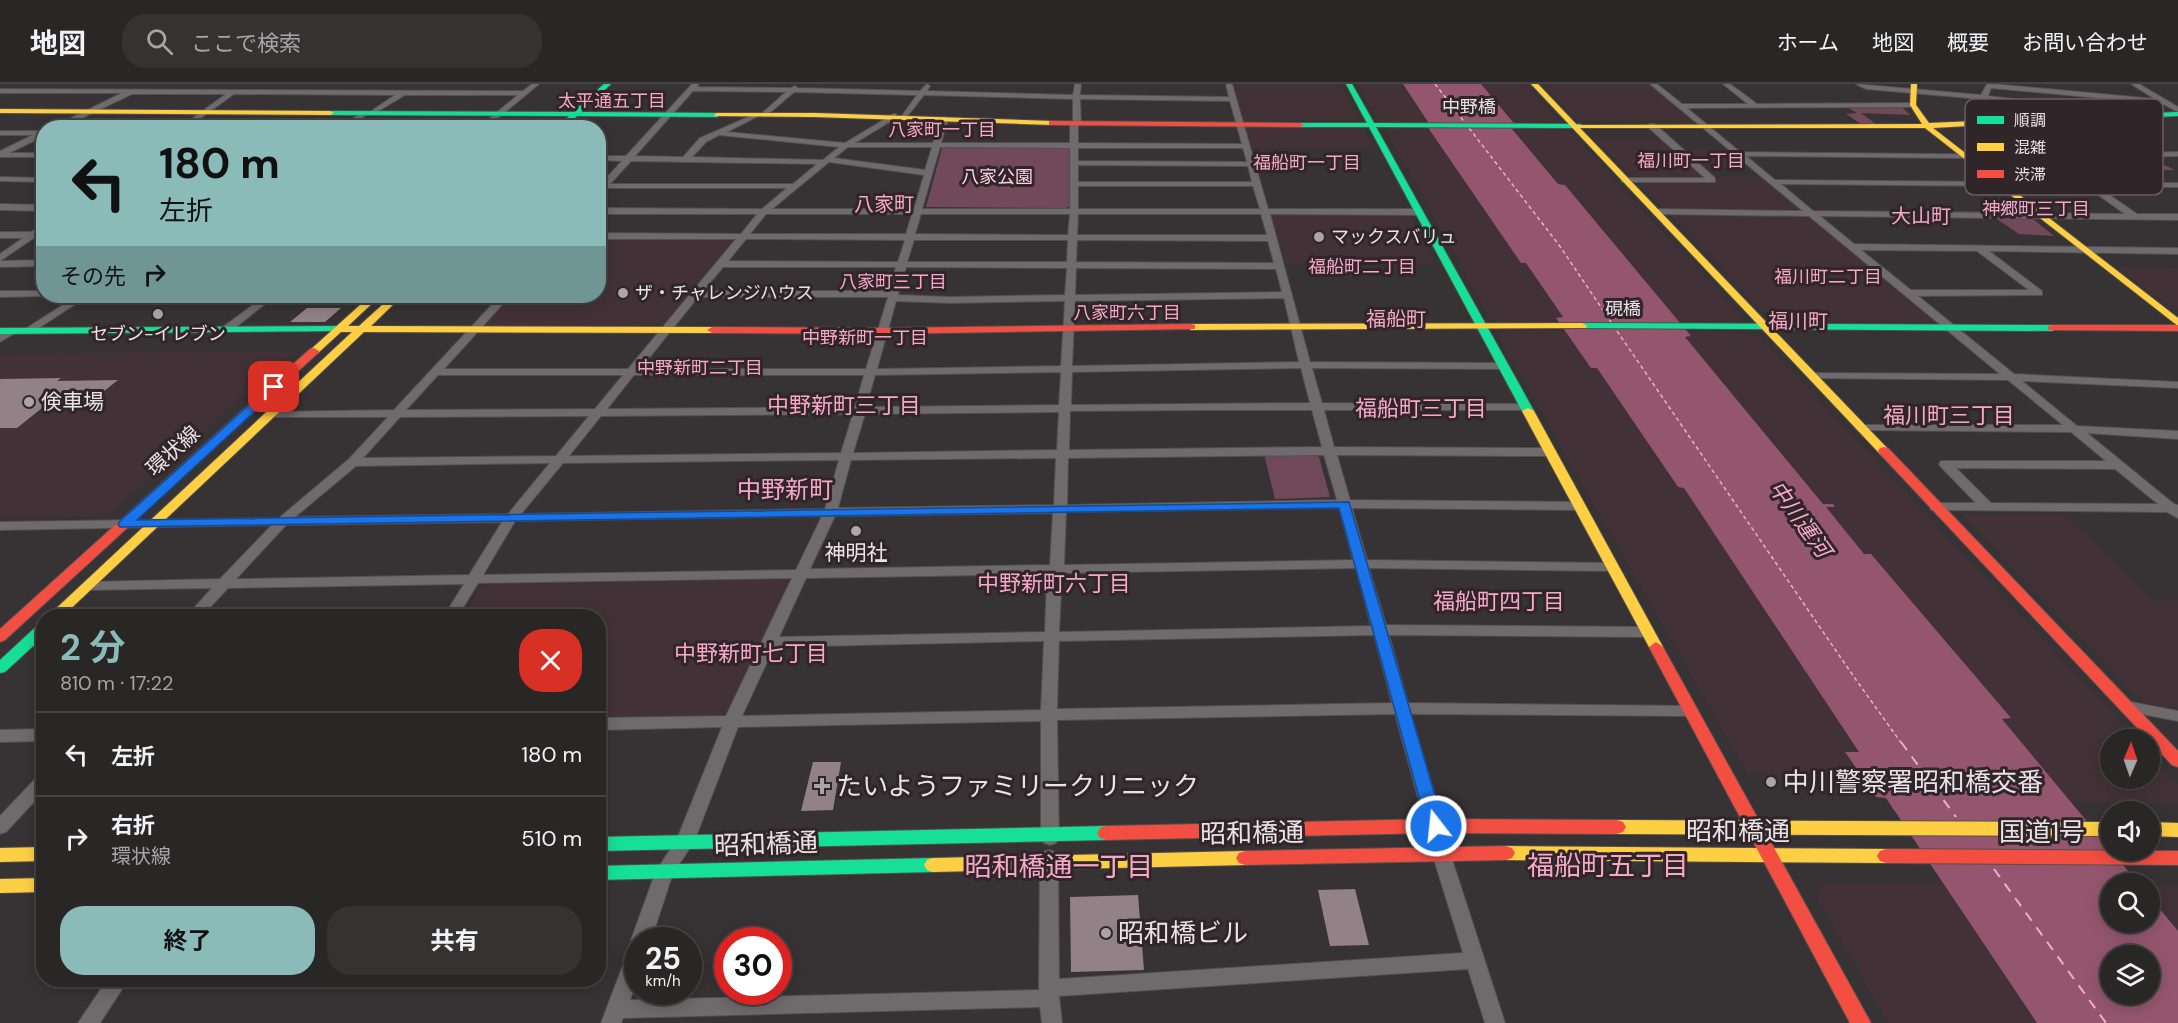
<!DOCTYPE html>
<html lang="ja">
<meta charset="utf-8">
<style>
body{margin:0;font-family:"DM Sans","Noto Sans JP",sans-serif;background:#353232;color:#f1f3f6;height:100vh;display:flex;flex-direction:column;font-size:22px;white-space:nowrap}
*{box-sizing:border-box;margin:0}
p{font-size:20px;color:#a5a5a7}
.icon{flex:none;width:33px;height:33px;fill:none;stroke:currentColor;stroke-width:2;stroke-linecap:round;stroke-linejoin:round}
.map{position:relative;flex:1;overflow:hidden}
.panel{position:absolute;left:36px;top:525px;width:570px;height:378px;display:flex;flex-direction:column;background:#292626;border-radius:24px;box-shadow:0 3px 15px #0003,0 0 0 2px #454343}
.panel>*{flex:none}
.hud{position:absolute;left:36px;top:36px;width:570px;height:183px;border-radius:24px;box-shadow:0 3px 15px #0003,0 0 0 2px #454343;background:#8bbbb9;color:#111;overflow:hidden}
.needle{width:39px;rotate:2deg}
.fabs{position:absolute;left:2100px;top:645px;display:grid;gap:12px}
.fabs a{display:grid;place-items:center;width:60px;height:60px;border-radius:50%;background:#292626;box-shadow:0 3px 15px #0003,0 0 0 2px #454343;font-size:30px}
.speed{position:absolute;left:624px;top:843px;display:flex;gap:12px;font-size:30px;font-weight:700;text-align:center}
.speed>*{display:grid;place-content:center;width:78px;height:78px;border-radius:50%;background:#292626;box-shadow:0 3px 15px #0003,0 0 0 2px #454343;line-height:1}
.speed small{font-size:15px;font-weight:400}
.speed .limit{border:9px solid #d22;background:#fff;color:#111}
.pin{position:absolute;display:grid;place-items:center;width:51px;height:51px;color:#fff;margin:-26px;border-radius:12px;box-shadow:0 3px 9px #0006}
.me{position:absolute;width:66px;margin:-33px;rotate:344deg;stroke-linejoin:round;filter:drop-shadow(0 0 4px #0008)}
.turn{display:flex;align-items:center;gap:21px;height:126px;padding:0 24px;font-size:27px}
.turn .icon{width:78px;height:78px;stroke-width:2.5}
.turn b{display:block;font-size:42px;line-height:51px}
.then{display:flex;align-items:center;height:57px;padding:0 24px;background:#0003;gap:12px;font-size:22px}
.round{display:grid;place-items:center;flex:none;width:63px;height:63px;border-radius:24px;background:#353232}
.overview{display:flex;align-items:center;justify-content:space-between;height:102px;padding:0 24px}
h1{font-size:36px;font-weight:700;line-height:45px;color:#8bbbb9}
.button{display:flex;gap:12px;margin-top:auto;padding:12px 24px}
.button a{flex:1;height:69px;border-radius:24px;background:#8bbbb9;color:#111;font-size:24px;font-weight:700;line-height:69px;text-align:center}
.button a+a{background:#353232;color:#f1f3f6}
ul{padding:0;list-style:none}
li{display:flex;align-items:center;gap:18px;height:84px;padding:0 24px;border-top:2px solid #454343}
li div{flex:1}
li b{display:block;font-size:22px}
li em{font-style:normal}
header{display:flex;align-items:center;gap:36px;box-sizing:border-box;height:84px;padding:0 30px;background:#292626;border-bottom:2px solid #454343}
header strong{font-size:28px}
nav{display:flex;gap:33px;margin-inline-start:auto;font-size:21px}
.search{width:420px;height:54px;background:#353232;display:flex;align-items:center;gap:15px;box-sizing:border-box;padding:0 21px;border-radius:24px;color:#a5a5a7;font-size:22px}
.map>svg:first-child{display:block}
</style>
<header>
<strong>地図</strong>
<div class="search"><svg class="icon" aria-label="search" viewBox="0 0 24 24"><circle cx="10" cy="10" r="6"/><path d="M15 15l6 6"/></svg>ここで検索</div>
<nav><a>ホーム</a><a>地図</a><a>概要</a><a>お問い合わせ</a></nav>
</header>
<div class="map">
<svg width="2178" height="939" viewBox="0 0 2178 939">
<rect width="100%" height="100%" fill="#373233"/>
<g fill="#423238">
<path d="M1233 0H1340L1359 36 1244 37Z"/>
<path d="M1358 0H1403L1428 38H1379Z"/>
<path d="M1481 0H1525L1559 37 1513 38Z"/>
<path d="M1543 0H1649L1695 38 1578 37Z"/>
<path d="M1246 44H1359L1364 45 1374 64H1252Z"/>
<path d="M1385 44 1429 45 1521 178 1526 179 1563 234 1557 235 1559 238H1500L1490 234Z"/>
<path d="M1512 44H1566L1744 235 1736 239 1679 238 1565 101 1558 100Z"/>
<path d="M1595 54 1663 55 1707 94H1634Z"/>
<path d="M1683 66H1729L1750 84 1703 83Z"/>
<path d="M1713 93H1762L1800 125 1668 126 1663 124 1638 98 1717 97Z"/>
<path d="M1273 130 1409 131 1434 179H1285L1271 131Z"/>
<path d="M1673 131H1803L1811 134 1937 238 1780 239 1772 236 1671 132Z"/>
<path d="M599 154 734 155 663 241H491L487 239 511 212H598Z"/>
<path d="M2118 183 2178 184V224H2173Z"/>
<path d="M1504 247H1567L1591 284H1597L1677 403H1684L1860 669H1845L1861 691 1748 690 1497 250Z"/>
<path d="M1686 247 1750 248 1757 250 2136 655 2110 656V694H2150V670L2178 701V719L2071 718 2002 634 2010 633 1871 471 1864 470 1826 423 1835 422 1833 421 1824 420 1684 252H1690Z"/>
<path d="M294 267 111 429 100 433 0 434V270Z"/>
<path d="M1965 430H2064L2155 517H2178V625L2150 620 2138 613 1963 432Z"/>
<path d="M782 495 790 500 731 625 722 631 599 633 598 532H464L481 503 491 500Z"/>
<path d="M1823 800H1944L2037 939H1888L1816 811Z"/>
<path d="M2150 801 2178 802V847L2150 813Z"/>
</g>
<g fill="#714958">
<path d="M1901 22 1910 31 1861 29 1876 40H1861L1846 30 1857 29 1847 23Z"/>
<path d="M946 63H1070L1072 88 1069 90V103L1072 107 1070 122 1066 124 926 123 942 64Z"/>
<path d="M2113 73H2147L2175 86H2138Z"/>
<path d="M1994 133 2033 135 2054 152 2019 150Z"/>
<path d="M1264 370H1313L1319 373 1330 413 1275 415Z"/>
</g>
<path fill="#94566f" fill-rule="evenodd" d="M1403 0H1481L1518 44 1512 45 1558 100 1565 101 1691 252 1685 253 1823 420H1833L1835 423H1826L1864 470H1871L2011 634 2002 635 2138 799 2110 800V838H2150V813L2178 847V939H2037L1886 714 1876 713 1845 668H1859L1684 404 1678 403 1597 284H1591L1556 234 1563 233 1526 179H1521L1429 45 1428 38ZM2110 872H2150V910H2110Z"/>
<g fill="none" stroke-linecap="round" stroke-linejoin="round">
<g stroke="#f7a9c6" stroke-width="1.5" stroke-dasharray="4 3" stroke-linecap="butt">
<path d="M1435 0 1466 40"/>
<path d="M1469 44 1559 161 1611 238"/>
<path d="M1617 247 1854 593 1902 660"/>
</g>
<g stroke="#f7a9c6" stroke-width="2" stroke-dasharray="10 8" stroke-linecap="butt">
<path d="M1901 658 1956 733"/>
<path d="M1994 785 2106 939"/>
</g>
</g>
<g fill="#928187">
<path d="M307 224H341L325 238H290Z"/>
<path d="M61 294 57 297 118 296 93 316 47 320 17 344H0V295Z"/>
<path d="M813 678H841L833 726 801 727Z"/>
<path d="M1355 805 1369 861 1330 862 1318 806Z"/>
<path d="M1138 811 1144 886 1071 888 1070 813Z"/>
</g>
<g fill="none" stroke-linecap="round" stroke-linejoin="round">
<defs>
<g id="street">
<path d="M532 0H539L486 44H478L518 11H405L375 29 370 28 348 44H339L364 27 370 28 395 11 234 10 187 44H179L226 10H132L61 44H51L122 9H0V5L523 7Z"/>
<path d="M692 0H699L697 3 791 4 795 2 798 4 920 7 927 0 930 2 927 7 1073 11 1075 0H1081L1080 11 1229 13 1226 0H1232L1268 125H1418L1422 128 1418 131 1270 130 1310 278 1502 279 1507 282 1502 285 1312 284 1322 319 1524 320 1530 323 1524 326H1324L1334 363 1548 364 1554 368 1548 372 1337 371 1350 416 1578 418 1584 422 1578 426 1352 424 1367 476 1612 479 1619 483 1612 487 1369 484 1386 541 1647 543 1654 548 1647 553 1389 551 1408 619 1690 622 1696 623 1698 627 1696 631 1690 632 1411 630 1444 742 1441 747 1435 749 1429 747 1426 742 1395 630 1057 636 1059 754 1056 759 1050 761 1044 759 1041 754V637L738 643 694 758 673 789 651 856H638V895L630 916 1039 906 1040 773 1043 768 1049 766 1055 768 1058 773 1059 895 1463 869 1432 769 1435 764 1441 762 1447 764 1450 769 1505 939H1485L1468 885 1059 912 1062 939H1042L1040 923 623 934 621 939H601L628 868 634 861 631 856 656 787 677 755 722 643 598 646V634L726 632 792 494 478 499 458 532H444L464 500 228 504 202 532H187L212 504 87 506 80 502 87 498 220 495 272 441 0 446V438L279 434 349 375 388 333H270L264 330 266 328 394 326 500 212H510L444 285H628L736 155H598V149L741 150 757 130H598V124L762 125 787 104H606L598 108V103L622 77 598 76V72H626ZM693 7 786 8 760 31 755 30 700 54 683 73 635 72ZM794 8 917 11 901 33 905 35 924 11 1073 15V38L1070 40V59H941L948 35 944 33 940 35 933 59H855L896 34V30H893L845 59 727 48 760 31 766 32ZM1080 15 1230 17 1242 60 1078 59V42L1081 40ZM719 51 839 63 823 76 692 73 706 58ZM848 63H932L925 86 834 74ZM940 63 1070 64V125H922ZM1078 64H1243L1247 78 1078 77ZM631 77 817 80 793 100H610ZM829 78 924 91 914 125H772ZM1078 81 1248 82 1252 98H1078ZM1078 102H1253L1260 125H1078ZM766 130H912L906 150H750ZM921 130H1070L1068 151 915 150ZM1078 130H1261L1267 151H1077ZM746 155 905 156 898 178 728 177ZM914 156H1068L1067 178H907ZM1077 156 1268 157 1274 179 1076 178ZM723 183H896L889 207H703ZM906 183 1067 184 1065 211 950 213 898 211ZM1076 184 1276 185 1282 208 1075 211ZM698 213H888L866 285H640ZM1284 214 1299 278 1072 282 1075 217ZM896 217 950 219 1065 217 1061 282 877 285ZM1301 284 1310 319 1071 321 1072 288ZM1061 288 1059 321 866 323 875 291ZM438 291H623L595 325 406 326ZM634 291H864L855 323 607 325ZM1210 326H1312L1322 363 1069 366 1070 327ZM1054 328H1059L1057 366 853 369 865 330ZM853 330 841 369 569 372 601 332ZM589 332 556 372 363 374 400 333ZM1324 371 1337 416 1067 421 1068 374ZM1056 374 1054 421 838 424 851 376ZM839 376 825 425 521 430 563 379ZM550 379 508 430 295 433 356 382ZM1339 424 1353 476 1064 481 1066 428ZM1053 429 1050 481 810 485 835 432ZM822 432 796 486 483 491 515 437ZM502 438 469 491 236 495 286 441ZM1356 484 1371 542 1059 548 1062 489ZM1047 490 1045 548 779 553 806 494ZM1374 551 1392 619 1057 625 1059 557ZM1044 557 1041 626 742 632 774 563Z"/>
<path d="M1650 0H1657L1682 20H1748L1723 0H1730L1757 20 1913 19 1916 21 1913 23 1687 24 1740 68 2041 71 1977 25 1980 15 1866 5 1856 0 1981 11 1987 0H1993L2155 15 2131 0H2139L2178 23V28L2163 20 1991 4 1988 12 2030 17 2075 35 2068 37 2027 20 1986 16 1983 23 2051 71 2178 68V72L2057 75 2091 99H2178V103H2098L2137 130H2178V136L1820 132 1854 160 2178 164V170L1989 167 2042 207V211L1918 212 2014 290 2178 298V304L2022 297 2077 342 2178 347V355L2087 349 2174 420 2178 421V434L2167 428 1931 426 1930 423 1936 419H1976L1941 383 1939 380 1941 377H2106L2071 348 1857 346 1855 344 1861 341H2063L2008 296 1808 294V290L1812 289 2000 290 1809 132 1653 130V126L1656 125 1803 127ZM1746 72 2048 75 2125 130 1813 127 1781 100 2001 102 2005 100 2001 98 1775 96ZM1861 166 1977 167 2029 206H1911ZM1956 384 2115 385 2158 420 1991 419Z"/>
<path d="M1649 40H1655L1715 94V98H1622L1621 96 1625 94H1705L1649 44Z"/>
<path d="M0 47H44V52L9 69H44V73H0V67L33 51H0Z"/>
<path d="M0 93 44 94V98L0 97Z"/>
<path d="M0 120 44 121V127L0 126Z"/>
<path d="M44 141V147L0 177V170L23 154H0V148H31Z"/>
<path d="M44 176V182L0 183V177Z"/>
<path d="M0 207H44V212H48L0 213Z"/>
<path d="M77 212H88L31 249H23L22 247Z"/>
<path d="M265 212H275L231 247H223V243Z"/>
<path d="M11 244 15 245V249L0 258V250Z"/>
<path d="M2126 617 2178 627V637L2120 626 2118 622 2120 618Z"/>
<path d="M44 645V657L0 658V646Z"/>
<path d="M44 690V707L6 748 0 750V732L38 692Z"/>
<path d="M107 896H128L100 939H78Z"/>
</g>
<g id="fast">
<path d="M604 0H611L581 28 717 29 721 31 717 33 577 32 565 44H557L569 32 330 31 326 29 330 27 573 28Z"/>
<path d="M1346 0H1352L1374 39 1580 40 1584 42 1580 44 1376 43 1534 327 1532 329 1528 330 1522 327 1369 43H1300L1296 41 1300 39H1367Z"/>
<path d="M2178 28V32L2040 38 2036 36 2040 34Z"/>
<path d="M1582 239 2052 241 2057 244 2052 247 1578 244 1577 242Z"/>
<path d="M338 242 343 245 342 247 0 250V244Z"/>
<path d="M44 539V552L5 588 0 589V576L39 540Z"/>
<path d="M1106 742 1112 744 1115 749 1112 754 1106 756 598 767V753Z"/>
<path d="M933 774 939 776 942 781 939 786 933 788 598 796V782Z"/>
</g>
<g id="slow">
<path d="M1531 0H1538L1577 41 1922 40 1910 21 1911 0H1917L1916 21 1929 39 2043 34V38H2040L1933 44 2178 234V242L1925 44H1580L1890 367 1884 371 1880 370Z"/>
<path d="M0 25 330 27 334 29 330 31 0 29Z"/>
<path d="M717 29H815L1052 37 1056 39 1052 41 815 33 715 32V30Z"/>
<path d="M370 212H380L348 242H359L392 212H402L371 242 712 243 717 246 712 249 364 248 63 532H48L352 248H341L318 269 314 270 309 267Z"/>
<path d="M1582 239 1587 242 1586 244 1191 246 1186 243 1191 240Z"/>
<path d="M1528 324 1534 327 1663 563 1661 566 1656 568 1649 563 1522 327Z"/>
<path d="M1617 736 2110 738V752L1617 750 1611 748 1608 743 1611 738Z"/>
<path d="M2150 738 2178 739V753L2150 752Z"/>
<path d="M1506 762 1886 765 1892 767 1895 772 1892 777 1886 779 1506 776 1500 774 1497 769 1500 764Z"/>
<path d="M44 763V777L0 778V764Z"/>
<path d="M1245 767 1251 769 1254 774 1251 779 1245 781 933 788 927 786 924 781 927 776 933 774Z"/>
<path d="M44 794V808L0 809V795Z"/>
</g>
<g id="jam">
<path d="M1049 37 1300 39 1304 41 1300 43 1052 41H1049Z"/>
<path d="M1191 240 1195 241V245L883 250 712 249 707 246 712 243 883 244Z"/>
<path d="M2052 241H2178V247L2048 246V242Z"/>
<path d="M314 264 319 267 318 269 5 556 0 558V545L310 265Z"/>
<path d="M1884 363 1888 364 2178 667V683L2172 681 1880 370 1878 367 1880 364Z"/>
<path d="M1656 558 1663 563 1871 939H1850L1649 563Z"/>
<path d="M1435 735 1617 736 1623 738 1626 743 1623 748 1617 750 1435 749 1106 756 1100 754 1097 749 1100 744 1106 742Z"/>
<path d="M1506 762 1512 764 1515 769 1512 774 1506 776 1245 781 1239 779 1236 774 1239 769 1245 767Z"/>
<path d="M1886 765 2178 767V781L1886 779 1880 777 1877 772 1880 767Z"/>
</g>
</defs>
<use href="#street" stroke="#534f50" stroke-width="2"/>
<use href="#fast" stroke="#534f50" stroke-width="2"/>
<use href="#slow" stroke="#534f50" stroke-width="2"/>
<use href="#jam" stroke="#534f50" stroke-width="2"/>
<use href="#street" fill="#6f6a6c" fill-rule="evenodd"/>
<use href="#fast" fill="#16e098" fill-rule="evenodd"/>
<use href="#slow" fill="#ffcf43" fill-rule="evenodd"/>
<use href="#jam" fill="#f24e42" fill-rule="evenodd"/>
</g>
<path fill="#1a73e8" stroke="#114b97" stroke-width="1.5" d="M274 300 278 301V306L137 436 1349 418 1444 742 1442 747 1436 749 1429 747 1427 742 1339 424 120 443 118 440 120 437 271 301Z"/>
<g fill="#aba5a7" stroke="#302529" stroke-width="2">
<circle cx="1319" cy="153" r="6"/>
<circle cx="623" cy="209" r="6"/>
<circle cx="158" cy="230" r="6"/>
<circle cx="29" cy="318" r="6"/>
<circle cx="856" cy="447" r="6"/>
<circle cx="1771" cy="698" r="6"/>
<path d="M819 693h6v6h6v6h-6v6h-6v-6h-6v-6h6z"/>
<circle cx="1106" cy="849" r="6"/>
</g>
<g text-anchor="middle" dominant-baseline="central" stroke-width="6" stroke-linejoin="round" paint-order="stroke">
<g font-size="18" fill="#f7a8c5" stroke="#302529">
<text x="612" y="17">太平通五丁目</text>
<text x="942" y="46">八家町一丁目</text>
<text x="1691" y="77">福川町一丁目</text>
<text x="1307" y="79">福船町一丁目</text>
<text x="2036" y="125">神郷町三丁目</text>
<text x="1362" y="183">福船町二丁目</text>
<text x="1828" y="193">福川町二丁目</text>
<text x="893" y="198">八家町三丁目</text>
<text x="1127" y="229">八家町六丁目</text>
<text x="865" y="254">中野新町一丁目</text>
<text x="700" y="284">中野新町二丁目</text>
</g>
<g font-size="18" fill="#eae3e5" stroke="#302529">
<text x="1469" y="23">中野橋</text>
<text x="1623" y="225">硯橋</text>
</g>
<g font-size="18" fill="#fbd1e0" stroke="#302529">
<text x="997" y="93">八家公園</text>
</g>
<g font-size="18" fill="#eae3e5" stroke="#302529" text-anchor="start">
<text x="1331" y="153">マックスバリュ</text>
<text x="635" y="209">ザ・チャレンジハウス</text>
<text x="158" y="250" text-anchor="middle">セブン-イレブン</text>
</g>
<g font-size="20" fill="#f7a8c5" stroke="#302529">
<text x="884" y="120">八家町</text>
<text x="1921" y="132">大山町</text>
<text x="1396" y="235">福船町</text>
<text x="1798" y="237">福川町</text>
</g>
<g font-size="21" fill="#eae3e5" stroke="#302529" text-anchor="start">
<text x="41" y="318">倹車場</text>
<text x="856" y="469" text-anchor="middle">神明社</text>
</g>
<g font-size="21" fill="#eae3e5" stroke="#302529">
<text transform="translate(173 367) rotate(-42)">環状線</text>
</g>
<g font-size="22" fill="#f7a8c5" stroke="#302529">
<text x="844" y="321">中野新町三丁目</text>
<text x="1421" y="324">福船町三丁目</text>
<text x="1949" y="331">福川町三丁目</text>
<text x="1054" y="499">中野新町六丁目</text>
<text x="1499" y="517">福船町四丁目</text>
<text x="751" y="569">中野新町七丁目</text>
</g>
<g font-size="22" font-style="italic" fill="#f7a9c6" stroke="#302529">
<text transform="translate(1800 435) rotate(54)">中川運河</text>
</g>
<g font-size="24" fill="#f7a8c5" stroke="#302529">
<text x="785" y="405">中野新町</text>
</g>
<g font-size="26" fill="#eae3e5" stroke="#302529" text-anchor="start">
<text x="1783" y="698">中川警察署昭和橋交番</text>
<text x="836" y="702">たいようファミリークリニック</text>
<text x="1118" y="849">昭和橋ビル</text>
</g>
<g font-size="26" fill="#eae3e5" stroke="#302529">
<text x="1738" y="747">昭和橋通</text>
<text x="2042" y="748">国道1号</text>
<text transform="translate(1252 749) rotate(-1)">昭和橋通</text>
<text transform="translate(766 760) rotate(-2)">昭和橋通</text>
</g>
<g font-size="27" fill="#f7a8c5" stroke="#302529">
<text x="1608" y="781">福船町五丁目</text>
<text x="1059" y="782">昭和橋通一丁目</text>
</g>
</g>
<rect x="1965" y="15" width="198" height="96" rx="9" fill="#302529" stroke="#685e61" stroke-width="1.5"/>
<rect x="1977" y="32" width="27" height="8" fill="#16e098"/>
<rect x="1977" y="59" width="27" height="8" fill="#ffcf43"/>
<rect x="1977" y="86" width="27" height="8" fill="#f24e42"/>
<g font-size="16" fill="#eae3e5">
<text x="2014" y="42">順調</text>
<text x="2014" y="69">混雑</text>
<text x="2014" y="96">渋滞</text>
</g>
</svg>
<div class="fabs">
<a><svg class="needle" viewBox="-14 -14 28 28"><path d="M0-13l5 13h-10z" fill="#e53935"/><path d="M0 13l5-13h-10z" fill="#a5a5a7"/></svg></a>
<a><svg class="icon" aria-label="sound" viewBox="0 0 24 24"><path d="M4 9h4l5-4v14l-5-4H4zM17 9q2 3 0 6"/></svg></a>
<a><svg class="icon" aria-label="search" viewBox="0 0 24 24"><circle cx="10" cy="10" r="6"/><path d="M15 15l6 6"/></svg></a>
<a><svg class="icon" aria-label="layers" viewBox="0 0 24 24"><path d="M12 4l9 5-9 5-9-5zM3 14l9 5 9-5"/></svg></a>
</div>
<div class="speed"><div>25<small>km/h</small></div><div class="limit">30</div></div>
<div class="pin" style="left:274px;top:303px;background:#d93025"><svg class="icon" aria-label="arrive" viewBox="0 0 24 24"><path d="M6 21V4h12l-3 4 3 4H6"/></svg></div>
<svg class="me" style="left:1436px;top:742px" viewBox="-20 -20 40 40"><circle r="17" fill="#1a73e8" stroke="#fff" stroke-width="3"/><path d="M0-11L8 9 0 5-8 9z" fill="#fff"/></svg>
<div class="hud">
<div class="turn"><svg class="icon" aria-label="left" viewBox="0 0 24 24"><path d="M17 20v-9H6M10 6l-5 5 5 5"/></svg><div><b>180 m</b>左折</div></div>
<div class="then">その先<svg class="icon" aria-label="right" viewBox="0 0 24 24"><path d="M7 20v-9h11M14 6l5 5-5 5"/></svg></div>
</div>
<section class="panel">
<div class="overview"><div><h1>2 分</h1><p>810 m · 17:22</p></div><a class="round" style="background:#d93025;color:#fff"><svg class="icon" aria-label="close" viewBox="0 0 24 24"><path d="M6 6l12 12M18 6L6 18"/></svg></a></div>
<ul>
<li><svg class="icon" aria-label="left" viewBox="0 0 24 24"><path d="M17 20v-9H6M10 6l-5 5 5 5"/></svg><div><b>左折</b></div><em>180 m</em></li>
<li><svg class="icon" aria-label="right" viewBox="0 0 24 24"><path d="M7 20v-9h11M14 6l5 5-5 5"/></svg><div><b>右折</b><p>環状線</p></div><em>510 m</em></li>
</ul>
<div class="button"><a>終了</a><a>共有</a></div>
</section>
</div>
